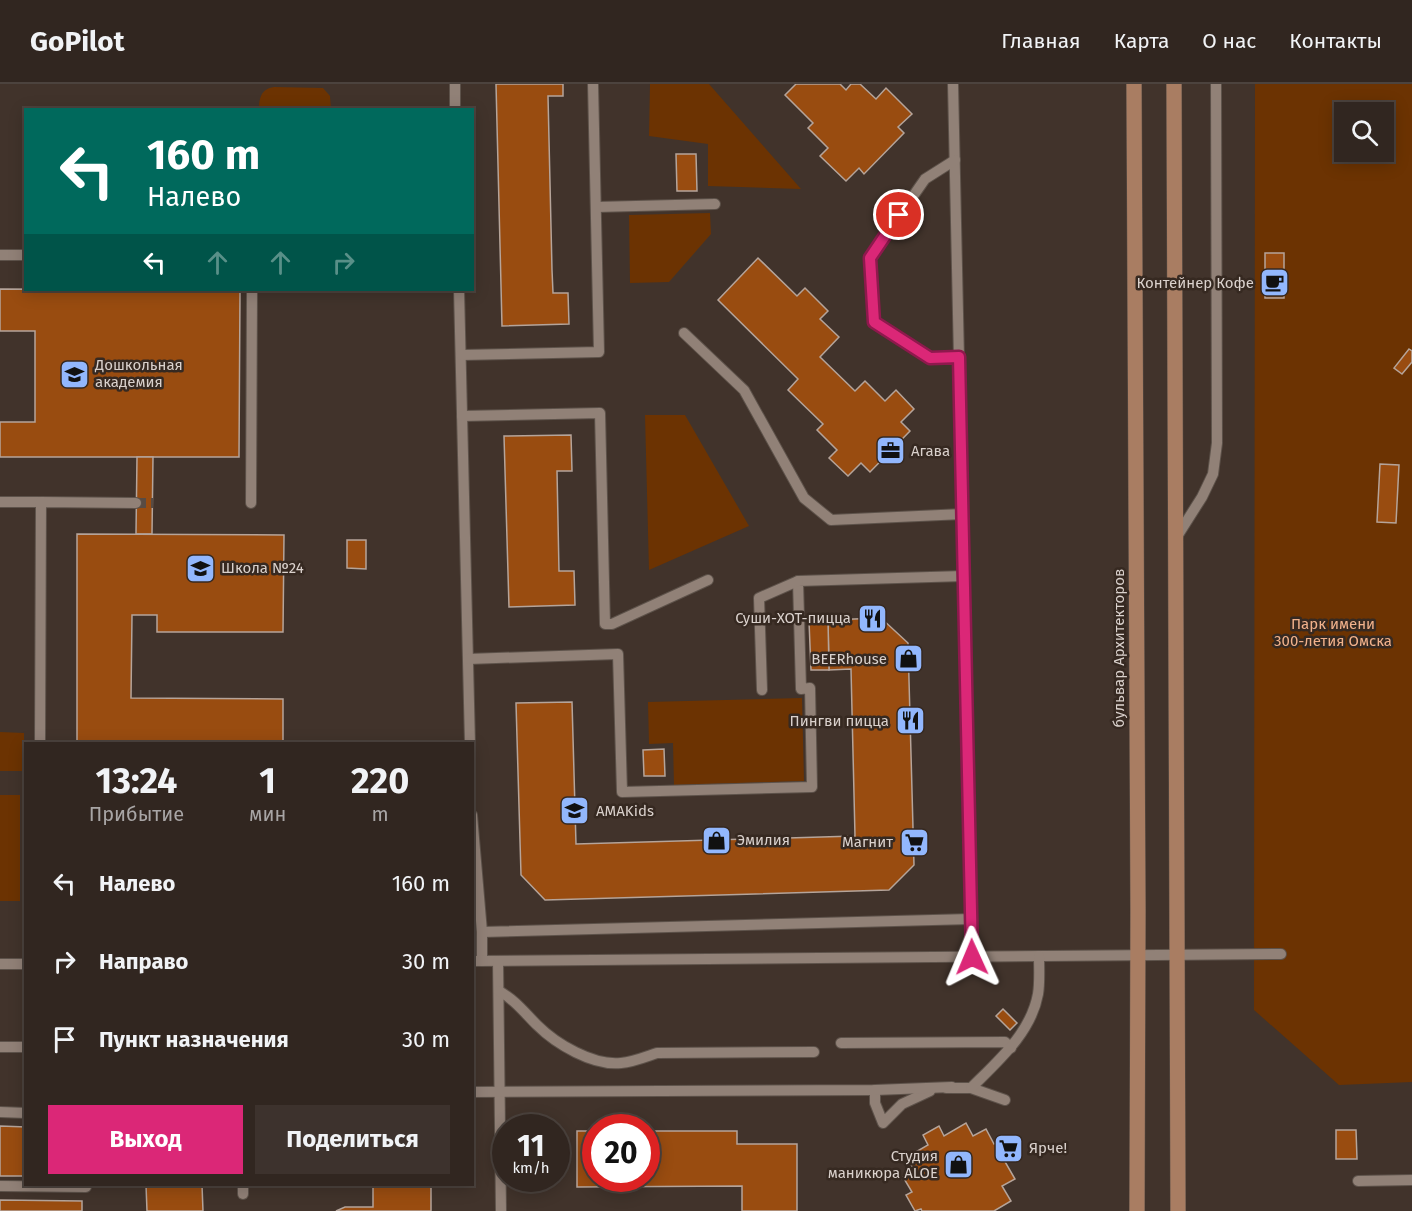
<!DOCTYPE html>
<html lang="ru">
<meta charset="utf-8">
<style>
body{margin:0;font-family:"Fira Sans",sans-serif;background:#3d322d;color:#f1f3f6;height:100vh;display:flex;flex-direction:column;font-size:22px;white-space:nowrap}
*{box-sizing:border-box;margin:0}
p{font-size:20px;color:#a8a5a5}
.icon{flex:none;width:33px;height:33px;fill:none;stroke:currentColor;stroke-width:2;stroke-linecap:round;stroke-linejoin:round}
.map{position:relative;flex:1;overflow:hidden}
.panel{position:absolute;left:24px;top:658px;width:450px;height:444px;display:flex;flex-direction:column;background:#312620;border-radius:0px;box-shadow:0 3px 15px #0003,0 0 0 2px #4c433e}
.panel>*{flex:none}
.top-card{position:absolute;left:24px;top:24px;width:450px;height:183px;border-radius:0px;box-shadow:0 3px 15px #0003,0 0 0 2px #4c433e;background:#00695c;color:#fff;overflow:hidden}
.controls{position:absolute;left:1334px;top:18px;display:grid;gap:12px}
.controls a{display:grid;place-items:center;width:60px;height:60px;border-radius:0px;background:#312620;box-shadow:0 3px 15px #0003,0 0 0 2px #4c433e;font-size:30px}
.speed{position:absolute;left:492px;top:1030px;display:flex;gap:12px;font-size:30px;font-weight:700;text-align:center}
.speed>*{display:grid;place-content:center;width:78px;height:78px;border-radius:50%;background:#312620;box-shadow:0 3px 15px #0003,0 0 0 2px #4c433e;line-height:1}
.speed small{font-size:15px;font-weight:400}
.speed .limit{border:9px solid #d22;background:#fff;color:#111}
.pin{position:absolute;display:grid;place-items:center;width:51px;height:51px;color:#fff;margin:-26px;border:3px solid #fff;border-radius:50%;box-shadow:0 2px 6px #0007}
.me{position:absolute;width:66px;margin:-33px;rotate:359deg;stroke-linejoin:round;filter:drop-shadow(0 0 4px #0008)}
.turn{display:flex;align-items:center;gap:21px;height:126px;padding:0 24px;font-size:27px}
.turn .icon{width:78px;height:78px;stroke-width:2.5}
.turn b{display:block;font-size:42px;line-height:51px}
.lanes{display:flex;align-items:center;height:57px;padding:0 24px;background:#0003;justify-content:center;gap:30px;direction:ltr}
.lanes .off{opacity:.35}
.eta{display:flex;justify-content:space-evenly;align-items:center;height:102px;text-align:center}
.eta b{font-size:36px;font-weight:700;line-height:42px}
.primary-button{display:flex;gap:12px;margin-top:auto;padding:12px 24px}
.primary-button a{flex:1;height:69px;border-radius:0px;background:#db2777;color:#fff;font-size:24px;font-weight:700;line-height:69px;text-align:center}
.primary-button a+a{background:#3d322d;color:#f1f3f6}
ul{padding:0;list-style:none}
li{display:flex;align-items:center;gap:18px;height:78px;padding:0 24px}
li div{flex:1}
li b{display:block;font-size:22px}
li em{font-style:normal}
header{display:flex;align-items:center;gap:36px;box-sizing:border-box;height:84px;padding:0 30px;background:#312620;border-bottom:2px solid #4c433e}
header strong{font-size:28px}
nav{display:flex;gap:33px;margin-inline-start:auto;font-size:21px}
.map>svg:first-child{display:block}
</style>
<header>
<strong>GoPilot</strong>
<nav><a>Главная</a><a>Карта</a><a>О нас</a><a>Контакты</a></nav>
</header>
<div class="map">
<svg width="1412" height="1127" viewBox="0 0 1412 1127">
<rect width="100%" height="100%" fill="#41332b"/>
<g fill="#6c3302" fill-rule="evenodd">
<path d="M650 0H709L801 105 708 102V60L649 52Z"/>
<path d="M1255 0H1412V998L1339 1001 1254 926ZM1344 28H1383V68H1344Z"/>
<path d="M274 3 323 4 330 12 331 25H259C259 14 261 5 274 3Z"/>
<path d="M710 129 711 150 669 198 630 199 629 131Z"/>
<path d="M645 331H685L749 442 649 486Z"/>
<path d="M802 614 804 697 674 701 673 659 649 660 648 618Z"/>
<path d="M0 648 24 649V687H0Z"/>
<rect x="0" y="711" width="20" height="106"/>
</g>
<g fill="#994c10" stroke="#b5a49a" stroke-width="1.5">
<path d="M496 0H563V12H548L552 186 553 209H568L569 240 502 242Z"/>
<path d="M796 0H840L846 6 851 0H860L876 15 886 4 912 30 898 43 904 49 864 90 859 84 846 97 820 72 828 64 808 44 813 39 785 11Z"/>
<path d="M676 70H696L697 107H677Z"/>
<rect x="1265" y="169" width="19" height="45"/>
<path d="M758 174 797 212 805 204 828 227 820 235 839 253 820 273 855 307 865 297 885 317 896 306 914 325 901 338 910 347 870 388 861 379 848 392 829 374 837 366 817 346 823 340 788 306 798 295 718 216Z"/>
<path d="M0 205 240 206 239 373H0V338H35V247H0Z"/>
<path d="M1409 265 1412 267V278L1402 290 1394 284Z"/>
<path d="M571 351 572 387H557L559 487H574L575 521 509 523 504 352Z"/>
<path d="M137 373H153L152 450H136Z"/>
<path d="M1380 380 1399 381 1396 439 1377 438Z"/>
<path d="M77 450 284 451 283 548H157V531H132L131 614 283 615V660H77Z"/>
<path d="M347 456H366V485L347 484Z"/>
<path d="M881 534 908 559 914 781 889 806 545 816 521 791 516 619 572 618 576 760 855 752 851 585 829 586 828 536Z"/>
<path d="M828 536 829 586H811L809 537Z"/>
<path d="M664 665 665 692H644L643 666Z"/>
<path d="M1003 925 1017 939 1010 946 996 932Z"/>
<path d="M966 1039 973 1052 986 1045 994 1060 1003 1055 1013 1071 1004 1076 1015 1095 1002 1102 1011 1117 994 1127H922L921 1125 915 1127 906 1111 912 1108 903 1093 914 1086 907 1073 928 1061 923 1051 939 1042 944 1052Z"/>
<path d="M0 1042 26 1043V1092H0Z"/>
<path d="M1336 1046H1356L1357 1075H1336Z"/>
<path d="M577 1047H596V1095H646V1047H737V1060H797V1127H742V1102L577 1103Z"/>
<path d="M146 1101H202L203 1127H147Z"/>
<path d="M373 1101H431V1127H336L345 1123H373Z"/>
<path d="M0 1116 82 1117V1127H0Z"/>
</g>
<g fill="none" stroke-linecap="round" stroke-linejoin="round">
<path stroke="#584b43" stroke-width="10" stroke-dasharray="10 5" stroke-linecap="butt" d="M136 419H153"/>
<defs>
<g id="minor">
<path d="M455 0V26"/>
<path d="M953 0 972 873"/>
<path d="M955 76 925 95 870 174 874 238 930 274 959 273"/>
<path d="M596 123 715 120"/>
<path d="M0 171H26"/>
<path d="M459 206 470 660"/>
<path d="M684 249 744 306 804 414 831 436 963 430"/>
<path d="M461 271 599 268 593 0"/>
<path d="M462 332 600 329 605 540H612L708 496"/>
<path d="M0 418H41"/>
<path d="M251 419 252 206"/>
<path d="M1176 454 1202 413 1213 390 1217 359 1216 0"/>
<path d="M468 575 618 570 622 708 812 703 810 604 801 605 798 497 964 492"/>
<path d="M762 606 759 514 798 497"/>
<path d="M40 660 41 418 136 419"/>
<path d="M472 731 482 848V877"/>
<path d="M482 848 971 835"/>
<path d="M472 877 1281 870"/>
<path d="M498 877 501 1127"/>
<path d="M0 880H26"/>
<path d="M499 907C515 916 524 928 537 941 556 960 593 982 621 979 633 978 645 973 657 969L814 968"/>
<path d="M841 959 1005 958 1011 964"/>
<path d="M0 963H26"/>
<path d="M946 1004H971L1005 1016"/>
<path d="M971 1004C998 977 1031 949 1038 910 1040 898 1039 884 1039 872"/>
<path d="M875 1006V1019L883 1039 902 1020 930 1007"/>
<path d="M472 1008 875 1006 952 1003"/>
<path d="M0 1028 26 1029"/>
<path d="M1358 1097 1412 1096"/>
<path d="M243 1101V1110"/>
<path d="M0 1102 86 1103"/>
</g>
<g id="major">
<path d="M1134 0 1138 827 1137 1127"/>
<path d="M1174 0 1178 1127"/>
</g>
</defs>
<use href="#minor" stroke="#5d524a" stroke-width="12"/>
<use href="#major" stroke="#5d524a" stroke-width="16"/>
<use href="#minor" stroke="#918177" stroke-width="10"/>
<use href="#major" stroke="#a97d62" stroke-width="15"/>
</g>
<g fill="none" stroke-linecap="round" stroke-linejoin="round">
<defs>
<path id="route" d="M899 131 870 174 874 238 930 274 959 273 972 873"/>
</defs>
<use href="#route" stroke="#8e194d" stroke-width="15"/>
<use href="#route" stroke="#db2777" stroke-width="10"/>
</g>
<defs>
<symbol id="cafe-square" viewBox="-11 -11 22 22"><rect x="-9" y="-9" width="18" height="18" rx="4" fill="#92b7fd" stroke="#362921"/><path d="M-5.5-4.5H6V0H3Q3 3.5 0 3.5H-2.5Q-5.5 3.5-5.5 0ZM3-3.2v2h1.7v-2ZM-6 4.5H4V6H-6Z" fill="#111"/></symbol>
<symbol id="school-square" viewBox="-11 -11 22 22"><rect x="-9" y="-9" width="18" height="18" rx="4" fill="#92b7fd" stroke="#362921"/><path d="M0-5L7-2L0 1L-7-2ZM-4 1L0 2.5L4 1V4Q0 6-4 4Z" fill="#111"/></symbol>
<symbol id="office-square" viewBox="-11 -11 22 22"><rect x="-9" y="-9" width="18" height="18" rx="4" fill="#92b7fd" stroke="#362921"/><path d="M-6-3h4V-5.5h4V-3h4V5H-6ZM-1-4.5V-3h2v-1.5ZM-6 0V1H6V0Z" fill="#111"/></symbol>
<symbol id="restaurant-square" viewBox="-11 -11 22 22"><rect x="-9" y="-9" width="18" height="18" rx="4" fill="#92b7fd" stroke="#362921"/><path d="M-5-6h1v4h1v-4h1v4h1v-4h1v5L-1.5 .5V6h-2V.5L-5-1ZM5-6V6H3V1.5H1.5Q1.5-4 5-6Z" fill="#111"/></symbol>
<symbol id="shop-square" viewBox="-11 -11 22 22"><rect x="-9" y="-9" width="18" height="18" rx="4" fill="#92b7fd" stroke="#362921"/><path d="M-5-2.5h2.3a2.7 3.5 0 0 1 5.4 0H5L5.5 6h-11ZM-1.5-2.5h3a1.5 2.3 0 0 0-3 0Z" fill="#111"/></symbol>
<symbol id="supermarket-square" viewBox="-11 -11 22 22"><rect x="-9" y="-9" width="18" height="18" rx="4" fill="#92b7fd" stroke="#362921"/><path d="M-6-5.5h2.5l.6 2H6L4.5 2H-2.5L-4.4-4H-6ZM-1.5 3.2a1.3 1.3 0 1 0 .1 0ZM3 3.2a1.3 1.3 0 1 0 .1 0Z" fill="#111"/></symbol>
</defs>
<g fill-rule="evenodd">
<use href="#cafe-square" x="1258" y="182" width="33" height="33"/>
<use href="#school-square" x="58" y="274" width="33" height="33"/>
<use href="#office-square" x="874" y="350" width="33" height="33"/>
<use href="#school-square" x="184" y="468" width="33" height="33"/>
<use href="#restaurant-square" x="856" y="518" width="33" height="33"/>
<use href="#shop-square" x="892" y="558" width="33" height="33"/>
<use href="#restaurant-square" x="894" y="620" width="33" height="33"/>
<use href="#school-square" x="558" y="710" width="33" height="33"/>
<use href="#shop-square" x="700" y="740" width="33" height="33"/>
<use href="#supermarket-square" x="898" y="742" width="33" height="33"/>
<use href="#supermarket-square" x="992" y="1048" width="33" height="33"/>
<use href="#shop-square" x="942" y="1064" width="33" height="33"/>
</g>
<g text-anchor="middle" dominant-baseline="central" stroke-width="5" stroke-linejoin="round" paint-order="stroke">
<g font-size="15" fill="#dad1cc" stroke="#362921" text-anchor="end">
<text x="1254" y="199">Контейнер Кофе</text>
<text x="95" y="281" text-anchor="start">Дошкольная<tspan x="95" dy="17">академия</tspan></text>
<text x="911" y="367" text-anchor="start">Агава</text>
<text x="221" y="484" text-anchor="start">Школа №24</text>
<text x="851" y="534">Суши-ХОТ-пицца</text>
<text x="887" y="575">BEERhouse</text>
<text x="889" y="637">Пингви пицца</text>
<text x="596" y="727" text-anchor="start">AMAKids</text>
<text x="737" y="756" text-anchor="start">Эмилия</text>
<text x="893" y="758">Магнит</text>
<text x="1029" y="1064" text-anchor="start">Ярче!</text>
<text x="938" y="1072">Студия<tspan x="938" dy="17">маникюра ALOE</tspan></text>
</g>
<g font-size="15" fill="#f2b28b" stroke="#362921">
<text x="1333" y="540">Парк имени<tspan x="1333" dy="17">300-летия Омска</tspan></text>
</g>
<g font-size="15" fill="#dad1cc" stroke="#362921">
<text transform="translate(1119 564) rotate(-90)">бульвар Архитекторов</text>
</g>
</g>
</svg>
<div class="controls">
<a><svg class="icon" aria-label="search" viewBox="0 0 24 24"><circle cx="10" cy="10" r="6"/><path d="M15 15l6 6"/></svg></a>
</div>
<div class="speed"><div>11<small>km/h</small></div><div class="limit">20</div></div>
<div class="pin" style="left:899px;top:131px;background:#d93025"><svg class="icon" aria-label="arrive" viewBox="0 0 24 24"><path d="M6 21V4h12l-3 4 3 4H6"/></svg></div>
<svg class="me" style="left:972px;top:873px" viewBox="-20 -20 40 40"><path d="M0-17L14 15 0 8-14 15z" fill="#db2777" stroke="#fff" stroke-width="4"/></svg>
<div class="top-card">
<div class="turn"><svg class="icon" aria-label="left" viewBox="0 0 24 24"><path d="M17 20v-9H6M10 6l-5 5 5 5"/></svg><div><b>160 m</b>Налево</div></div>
<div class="lanes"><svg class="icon" aria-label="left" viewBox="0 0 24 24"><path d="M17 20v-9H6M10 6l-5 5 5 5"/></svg><svg class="icon off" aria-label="ahead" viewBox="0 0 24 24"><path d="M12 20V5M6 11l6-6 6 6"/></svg><svg class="icon off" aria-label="ahead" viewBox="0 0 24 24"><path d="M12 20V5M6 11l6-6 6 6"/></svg><svg class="icon off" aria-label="right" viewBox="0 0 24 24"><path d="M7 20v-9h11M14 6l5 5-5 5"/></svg></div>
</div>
<section class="panel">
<div class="eta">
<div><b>13:24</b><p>Прибытие</p></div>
<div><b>1</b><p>мин</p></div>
<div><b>220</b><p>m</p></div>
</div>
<ul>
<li><svg class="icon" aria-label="left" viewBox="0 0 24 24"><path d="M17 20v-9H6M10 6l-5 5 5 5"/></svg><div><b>Налево</b></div><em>160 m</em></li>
<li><svg class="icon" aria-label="right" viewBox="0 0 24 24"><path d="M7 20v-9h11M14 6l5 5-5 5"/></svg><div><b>Направо</b></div><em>30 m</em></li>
<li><svg class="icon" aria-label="arrive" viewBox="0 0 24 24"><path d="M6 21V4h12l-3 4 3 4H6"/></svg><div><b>Пункт назначения</b></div><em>30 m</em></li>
</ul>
<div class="primary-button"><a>Выход</a><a>Поделиться</a></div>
</section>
</div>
